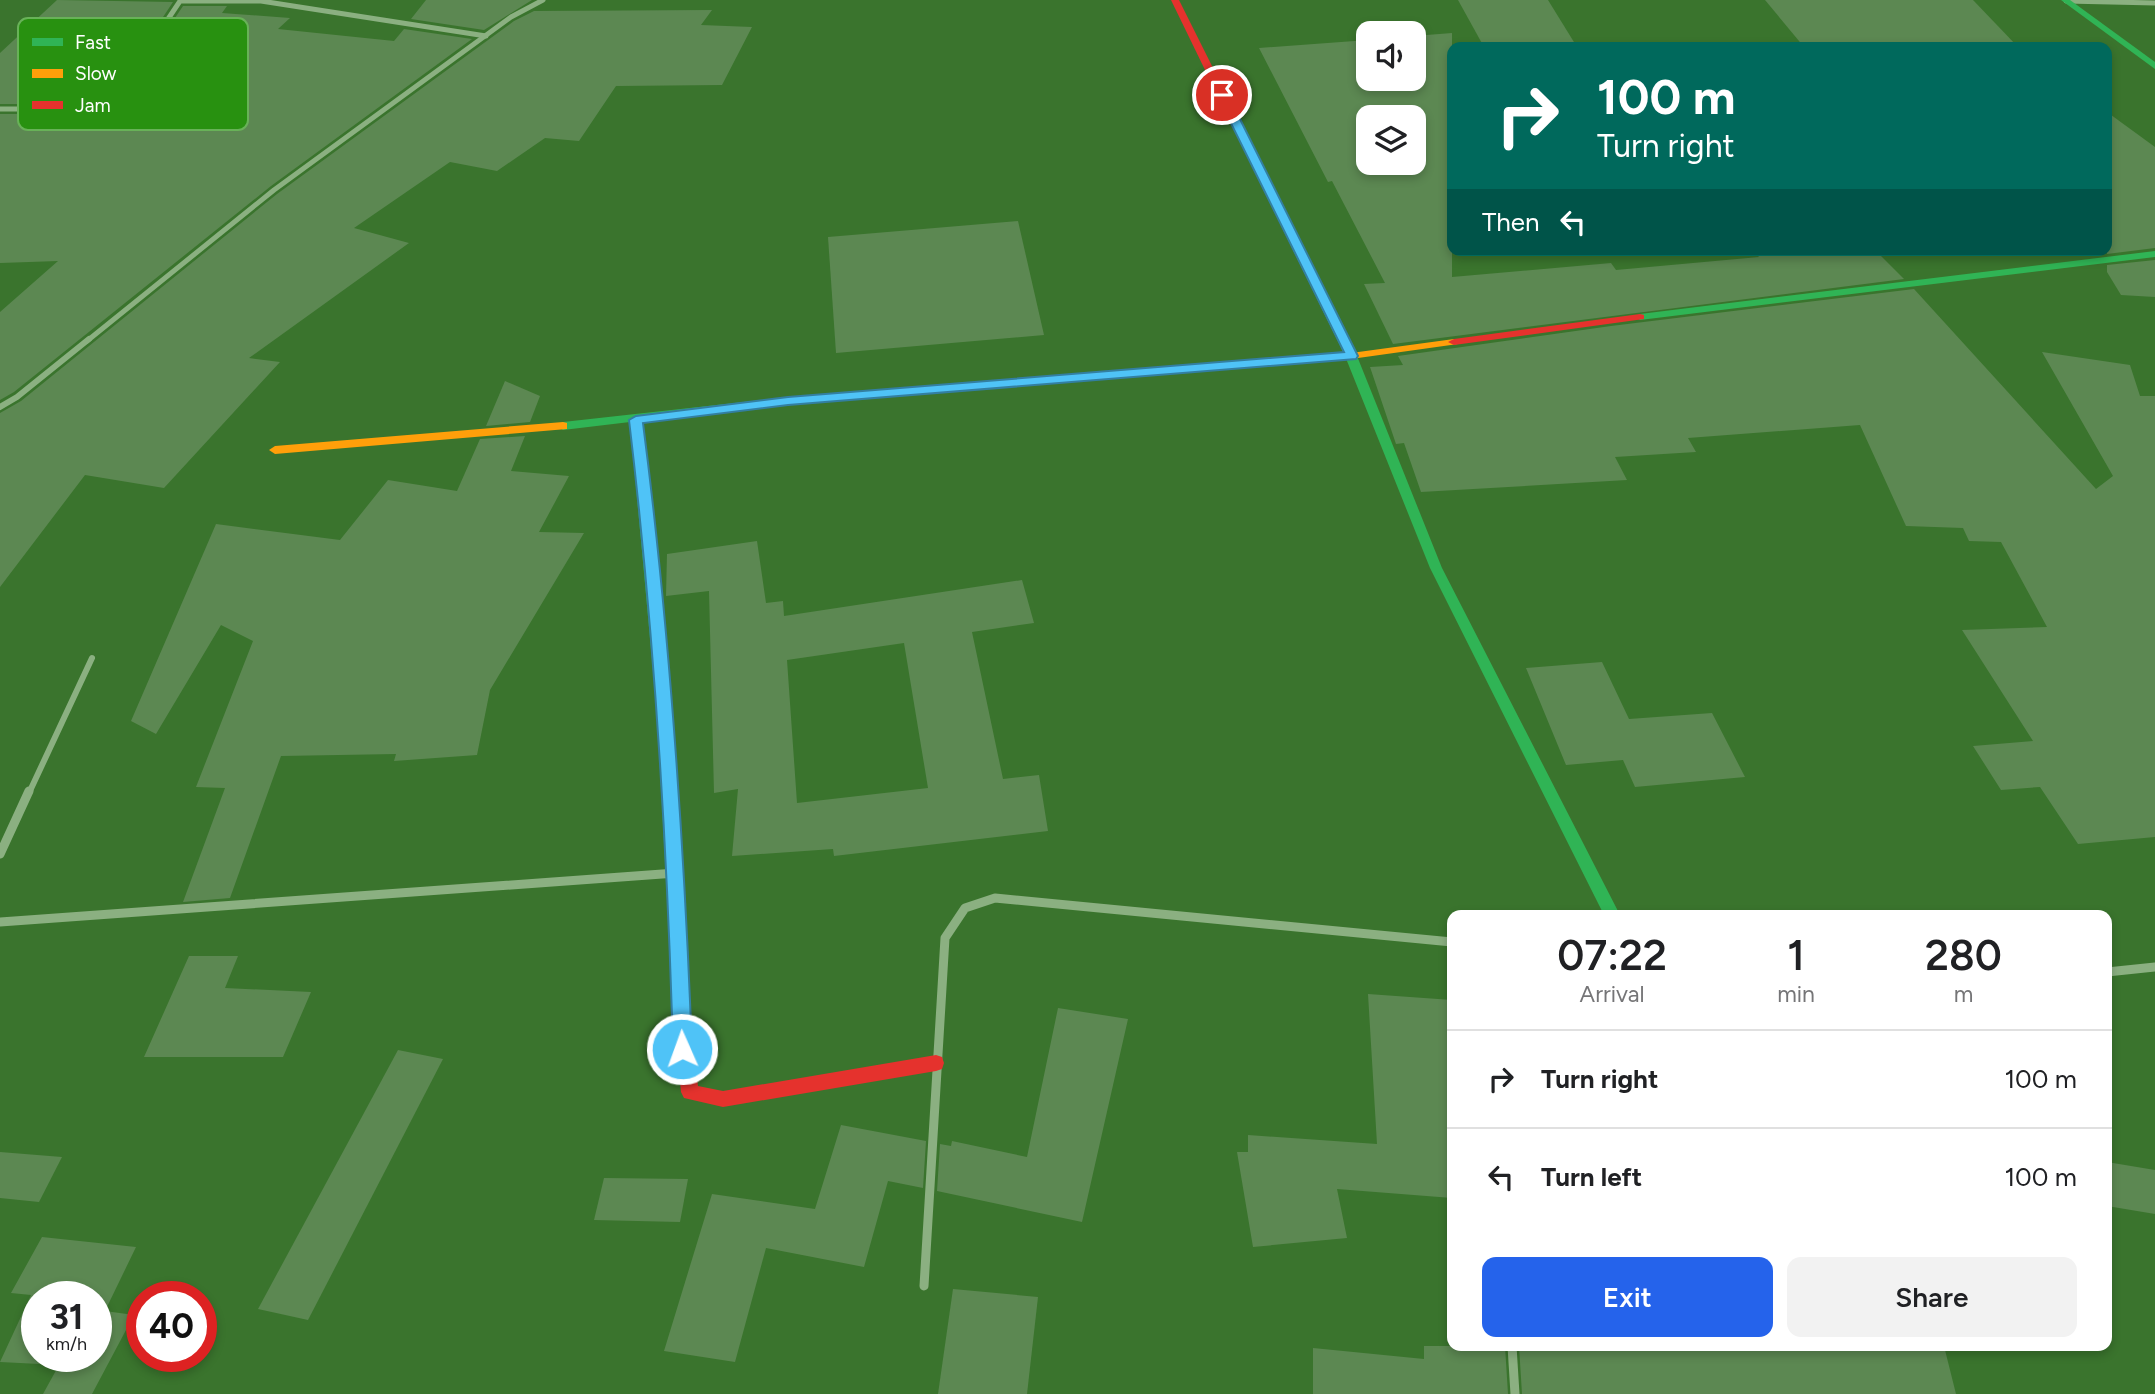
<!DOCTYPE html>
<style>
body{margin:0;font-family:Figtree,sans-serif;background:#f2f2f2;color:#202124;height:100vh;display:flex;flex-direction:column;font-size:26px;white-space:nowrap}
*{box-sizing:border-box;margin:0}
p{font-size:23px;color:#757577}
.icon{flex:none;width:38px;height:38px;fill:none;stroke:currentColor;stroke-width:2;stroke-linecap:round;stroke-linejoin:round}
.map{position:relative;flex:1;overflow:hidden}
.sheet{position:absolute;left:1447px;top:910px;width:665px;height:441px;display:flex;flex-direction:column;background:#fff;border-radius:14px;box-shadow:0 4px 10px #0003}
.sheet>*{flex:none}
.top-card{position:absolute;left:1447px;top:42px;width:665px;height:214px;border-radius:14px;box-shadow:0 4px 10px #0003;background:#00695c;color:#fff;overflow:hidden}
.fabs{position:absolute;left:1356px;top:21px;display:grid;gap:14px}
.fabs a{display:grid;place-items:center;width:70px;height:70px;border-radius:14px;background:#fff;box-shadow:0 4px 10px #0003;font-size:35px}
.speed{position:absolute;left:21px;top:1281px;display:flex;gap:14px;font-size:35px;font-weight:700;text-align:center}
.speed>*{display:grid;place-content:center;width:91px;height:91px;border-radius:50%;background:#fff;box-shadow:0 4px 10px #0003;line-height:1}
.speed small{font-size:18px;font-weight:400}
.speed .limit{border:10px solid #d22;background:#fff;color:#111}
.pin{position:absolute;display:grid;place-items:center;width:60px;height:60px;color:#fff;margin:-30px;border:4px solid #fff;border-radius:50%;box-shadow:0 2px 7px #0007}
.me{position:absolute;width:77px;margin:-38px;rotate:358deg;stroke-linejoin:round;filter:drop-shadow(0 0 5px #0008)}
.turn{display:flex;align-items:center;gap:24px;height:147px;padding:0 35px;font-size:32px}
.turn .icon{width:91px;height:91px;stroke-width:2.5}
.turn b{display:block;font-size:49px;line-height:60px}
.then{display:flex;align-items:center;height:66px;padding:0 35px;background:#0003;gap:14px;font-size:26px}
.eta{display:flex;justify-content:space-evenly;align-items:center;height:119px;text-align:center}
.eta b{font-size:42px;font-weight:600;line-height:49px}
.button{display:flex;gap:14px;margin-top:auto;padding:14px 35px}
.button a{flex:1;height:80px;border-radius:14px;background:#2563eb;color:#fff;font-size:28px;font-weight:600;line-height:80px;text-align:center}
.button a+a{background:#f2f2f2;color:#202124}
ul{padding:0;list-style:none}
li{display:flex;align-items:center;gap:21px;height:98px;padding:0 35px;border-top:2px solid #e0e0e0}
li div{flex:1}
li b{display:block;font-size:26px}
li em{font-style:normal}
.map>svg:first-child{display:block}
</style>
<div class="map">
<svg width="2155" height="1394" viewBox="0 0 2155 1394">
<rect width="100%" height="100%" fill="#3a742d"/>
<g fill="#5c8852" fill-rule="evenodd">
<path d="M57 0 173 2 126 73 95 104H0V53Z"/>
<path d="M426 0H532L484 30 411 19Z"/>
<path d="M1458 0H1548L1577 47H1484Z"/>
<path d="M1765 0H1973L2018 47H1804Z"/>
<path d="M183 6H227L222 13 290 18 278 29 394 41 404 29 472 39 271 186 14 392 0 400V312L58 261 0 263V114H99L134 79Z"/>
<path d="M712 10 701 25 752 27 722 85 616 86 579 141 545 138 497 171 450 162 354 228 409 243 249 358 280 362 164 488 85 475 0 587V413L21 401 277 194 514 21 534 11Z"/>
<path d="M1452 33V277L1611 263 1616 270 1759 257 1753 250H1875L1904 279 1393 344 1364 284 1385 283 1332 181 1328 182 1259 48 1368 40V79H1414V36ZM1368 117H1414V163H1368Z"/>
<path d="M2107 112 2155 147V248L2107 254Z"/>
<path d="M1018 221 1044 335 836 353 828 237Z"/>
<path d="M2155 260V297L2121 295 2107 272V265Z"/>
<path d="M1914 289 2096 489 2113 476 2042 352 2130 365 2140 396H2155V837L2078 844 2040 787 2001 790 1973 746 2033 741 1962 630 2047 627 2001 542 1969 541 1963 528 1906 526 1860 425 1688 438 1696 452 1615 457 1627 480 1421 492 1404 443 1396 444 1370 367 1403 365 1398 356 1611 326Z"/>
<path d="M505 381 540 396 530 422 486 426Z"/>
<path d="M525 436 511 471 569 476 539 532 584 533 490 690 477 755 394 761 396 754 281 756 230 898 183 902 225 788 196 787 253 641 221 625 156 734 131 721 216 524 340 540 388 480 457 491 480 439Z"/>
<path d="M757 541 766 603 783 601 784 616 1022 580 1034 623 972 632 1003 779 1039 775 1048 831 834 856 833 849 732 856 738 789 714 793 709 591 666 596 667 554ZM904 643 928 788 797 803 787 660Z"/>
<path d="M1602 662 1629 719 1712 713 1745 777 1635 787 1623 760 1566 765 1526 668Z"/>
<path d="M189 956H238L225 988 311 992 283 1057H144Z"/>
<path d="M1368 994 1452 1000V1198L1337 1189 1347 1238 1253 1247 1237 1152H1248V1135L1377 1144Z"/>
<path d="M1058 1008 1128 1019 1082 1222 937 1191 940 1144 951 1146 952 1141 1027 1157Z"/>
<path d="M398 1050 443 1059 308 1320 258 1309Z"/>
<path d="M841 1125 926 1141 923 1188 888 1181 864 1267 766 1248 735 1362 664 1351 712 1194 815 1209Z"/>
<path d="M0 1152 62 1157 39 1202 0 1198Z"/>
<path d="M2107 1162 2155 1170V1214L2107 1206Z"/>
<path d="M604 1178 688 1179 680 1222 594 1220Z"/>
<path d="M42 1237 136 1247 105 1311 134 1315 92 1394H43L59 1365 0 1362 31 1295 11 1293ZM37 1297H96V1356H37Z"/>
<path d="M953 1289 1038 1297 1027 1394H938Z"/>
<path d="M1424 1346H1505L1508 1394H1313V1348L1424 1359Z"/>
<path d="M1519 1346H1944L1956 1394H1522Z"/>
</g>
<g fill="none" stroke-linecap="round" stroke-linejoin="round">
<g stroke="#8bb081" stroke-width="5">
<path d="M2066 1 2155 3"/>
<path d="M0 109H97L130 76 180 1H261L486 36"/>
<path d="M87 341 274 190 511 17 543 0"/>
</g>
<g stroke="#8bb081" stroke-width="6">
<path d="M0 407 17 397 89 339"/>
<path d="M29 793 92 658"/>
</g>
<g stroke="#8bb081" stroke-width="9">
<path d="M0 854 29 791"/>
<path d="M0 922 676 873"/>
<path d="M2107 972 2155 967"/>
<path d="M924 1286 945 938 965 908 995 898 1452 942"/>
<path d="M1512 1346 1515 1394"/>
</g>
<g fill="#30b455" fill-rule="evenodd">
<path d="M2061 0H2070L2155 62V69Z"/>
<path d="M1244 144 1252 146 1357 356 1442 568 1620 915H1604L1430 568 1345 356 1242 146Z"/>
<path d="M2155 251V257L1640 320 1635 317 1640 314Z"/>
<path d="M1057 375 1063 379 1061 382 788 405 642 421C665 617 680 812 689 1009L687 1014 681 1016 675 1014 673 1009 657 714 630 422 563 430 557 426 563 422 788 397Z"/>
</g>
<g fill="#ff9f0a" fill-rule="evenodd">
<path d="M1454 339 1460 342 1458 344 1351 359 1057 383 1051 379 1057 375 1351 353Z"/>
<path d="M563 422 567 423V429L275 454 269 450 275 446Z"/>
</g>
<g fill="#e5322d" fill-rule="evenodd">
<path d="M1171 0H1179L1252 146 1250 148 1242 146Z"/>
<path d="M1640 314 1644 315V319L1454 345 1448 342 1454 339Z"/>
<path d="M681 1002 687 1004 689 1009 698 1086 723 1091 936 1055 942 1057 944 1063 942 1069 936 1071 723 1107 684 1098 681 1092 673 1009 675 1004Z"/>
</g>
</g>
<path fill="#4fc3f7" stroke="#337fa1" stroke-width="2" d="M1222 92 1228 95 1358 356 1356 359 788 405 643 423C670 631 684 840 692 1049L689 1056 682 1058 675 1056 673 1049C667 839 654 629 629 420L636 416 788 397 1344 352 1217 95Z"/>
<rect x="18" y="18" width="230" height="112" rx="10" fill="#289110" stroke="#68b258" stroke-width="2"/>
<rect x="32" y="38" width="31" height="8" fill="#30b455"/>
<rect x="32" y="69" width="31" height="9" fill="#ff9f0a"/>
<rect x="32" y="101" width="31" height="8" fill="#e5322d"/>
<g font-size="19" fill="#fff">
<text x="75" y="49">Fast</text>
<text x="75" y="80">Slow</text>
<text x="75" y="112">Jam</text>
</g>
</svg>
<div class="fabs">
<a><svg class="icon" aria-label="sound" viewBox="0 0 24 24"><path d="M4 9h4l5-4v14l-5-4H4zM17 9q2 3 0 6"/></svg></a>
<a><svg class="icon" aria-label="layers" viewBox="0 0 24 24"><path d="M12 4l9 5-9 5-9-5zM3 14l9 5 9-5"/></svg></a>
</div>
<div class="speed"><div>31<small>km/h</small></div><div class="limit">40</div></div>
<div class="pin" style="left:1222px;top:95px;background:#d93025"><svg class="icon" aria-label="arrive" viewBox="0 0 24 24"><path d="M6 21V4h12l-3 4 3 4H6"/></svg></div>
<svg class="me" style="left:682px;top:1049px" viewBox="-20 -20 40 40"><circle r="17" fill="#4fc3f7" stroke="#fff" stroke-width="3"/><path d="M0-11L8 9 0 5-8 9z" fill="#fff"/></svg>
<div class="top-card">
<div class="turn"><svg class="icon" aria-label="right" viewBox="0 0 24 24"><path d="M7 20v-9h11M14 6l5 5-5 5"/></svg><div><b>100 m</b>Turn right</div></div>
<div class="then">Then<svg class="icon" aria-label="left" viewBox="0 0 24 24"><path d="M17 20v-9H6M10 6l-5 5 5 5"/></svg></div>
</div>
<section class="sheet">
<div class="eta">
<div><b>07:22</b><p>Arrival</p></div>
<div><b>1</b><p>min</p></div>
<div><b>280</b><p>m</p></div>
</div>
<ul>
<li><svg class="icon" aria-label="right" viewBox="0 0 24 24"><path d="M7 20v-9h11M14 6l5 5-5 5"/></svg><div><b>Turn right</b></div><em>100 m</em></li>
<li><svg class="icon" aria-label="left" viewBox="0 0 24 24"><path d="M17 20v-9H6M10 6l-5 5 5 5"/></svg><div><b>Turn left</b></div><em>100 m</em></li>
</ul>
<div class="button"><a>Exit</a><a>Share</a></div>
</section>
</div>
